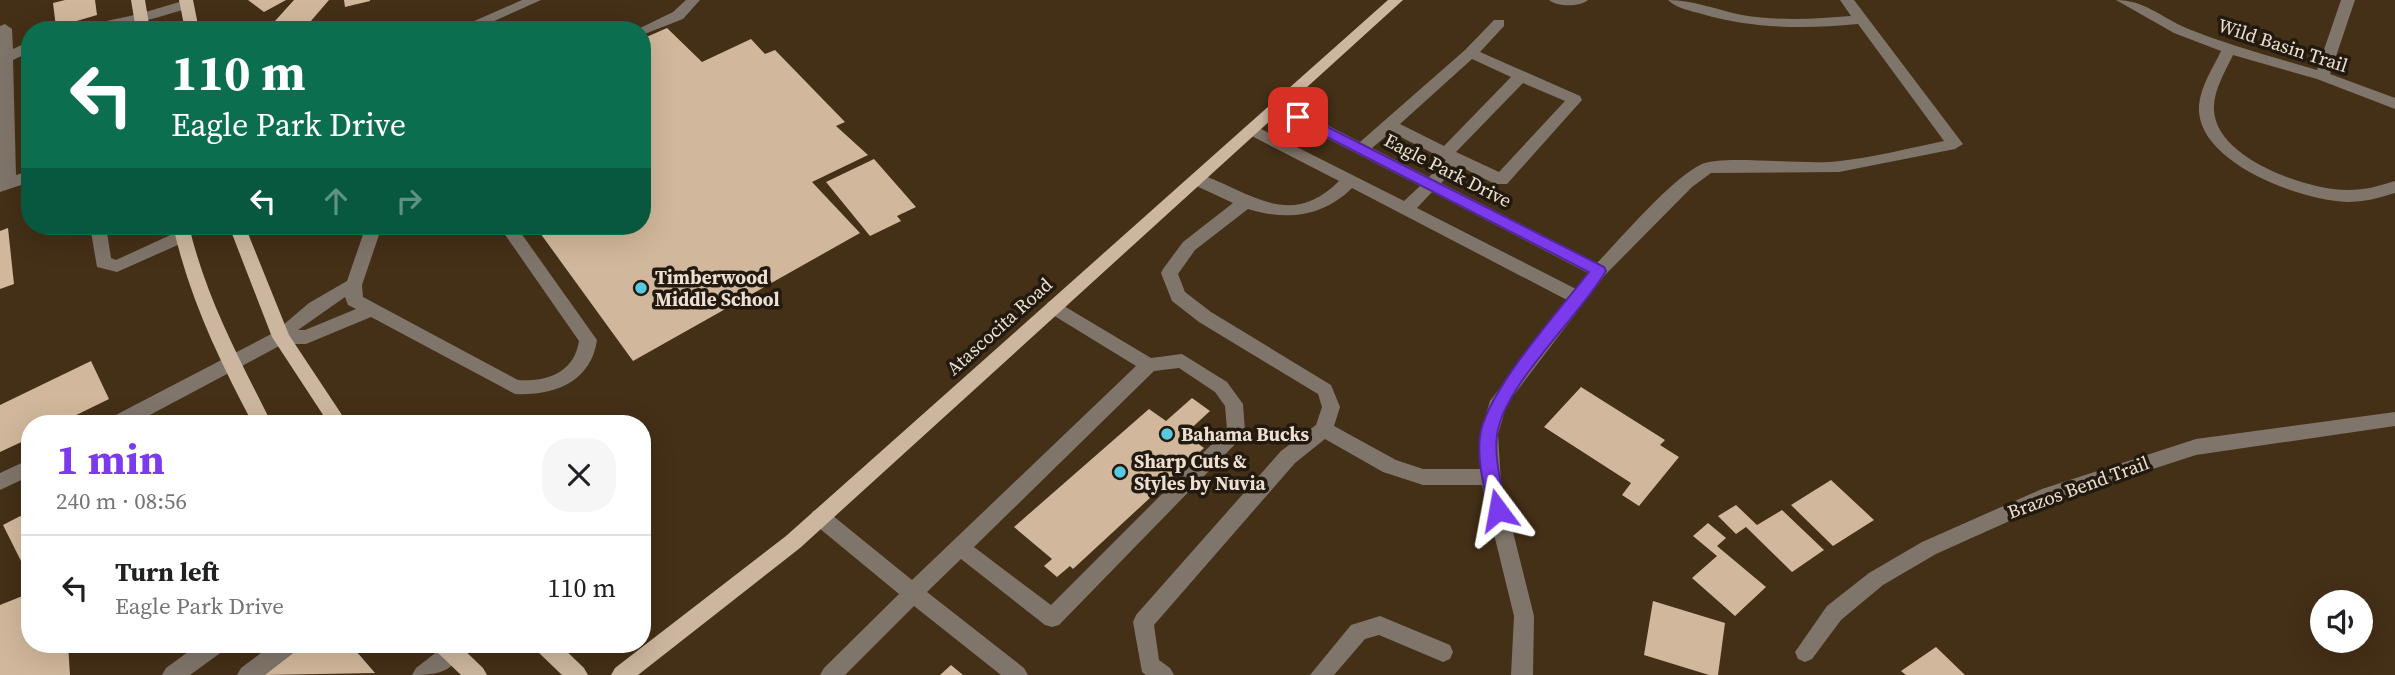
<!DOCTYPE html>
<meta charset="utf-8">
<style>
body{margin:0;font-family:"Source Serif 4",serif;background:#f6f6f6;color:#202124;height:100vh;display:flex;flex-direction:column;font-size:26px;white-space:nowrap}
*{box-sizing:border-box;margin:0}
p{font-size:23px;color:#757577}
.icon{flex:none;width:38px;height:38px;fill:none;stroke:currentColor;stroke-width:2;stroke-linecap:round;stroke-linejoin:round}
.map{position:relative;flex:1;overflow:hidden}
.sheet{position:absolute;left:21px;top:415px;width:630px;height:238px;display:flex;flex-direction:column;background:#fff;border-radius:28px;box-shadow:0 7px 28px #0002}
.sheet>*{flex:none}
.top-card{position:absolute;left:21px;top:21px;width:630px;height:214px;border-radius:28px;box-shadow:0 7px 28px #0002;background:#0b6e4f;color:#fff;overflow:hidden}
.fabs{position:absolute;left:2310px;top:590px;display:grid;gap:14px}
.fabs a{display:grid;place-items:center;width:63px;height:63px;border-radius:50%;background:#fff;box-shadow:0 7px 28px #0002;font-size:35px}
.pin{position:absolute;display:grid;place-items:center;width:60px;height:60px;color:#fff;margin:-30px;border-radius:14px;box-shadow:0 4px 10px #0006}
.me{position:absolute;width:77px;margin:-38px;rotate:347deg;stroke-linejoin:round;filter:drop-shadow(0 0 5px #0008)}
.turn{display:flex;align-items:center;gap:24px;height:147px;padding:0 35px;font-size:32px}
.turn .icon{width:91px;height:91px;stroke-width:2.5}
.turn b{display:block;font-size:49px;line-height:60px}
.lanes{display:flex;align-items:center;height:66px;padding:0 35px;background:#0003;justify-content:center;gap:35px;direction:ltr}
.lanes .off{opacity:.35}
.round{display:grid;place-items:center;flex:none;width:74px;height:74px;border-radius:28px;background:#f6f6f6}
.overview{display:flex;align-items:center;justify-content:space-between;height:119px;padding:0 35px}
h1{font-size:42px;font-weight:700;line-height:52px;color:#7c3aed}
ul{padding:0;list-style:none}
li{display:flex;align-items:center;gap:21px;height:105px;padding:0 35px;border-top:2px solid #e0e0e0}
li div{flex:1}
li b{display:block;font-size:26px}
li em{font-style:normal}
.map>svg:first-child{display:block}
</style>
<div class="map">
<svg width="2395" height="675" viewBox="0 0 2395 675">
<rect width="100%" height="100%" fill="#442f17"/>
<g fill="#d1b89c">
<path d="M65 0H95L97 15 56 27 53 3Z"/>
<path d="M248 0H286L264 12Z"/>
<path d="M294 0H329L304 29 287 28 292 22 275 21Z"/>
<path d="M344 0H370V1L345 7Z"/>
<path d="M667 28 702 62 751 39 765 54 775 50 845 122 836 126 868 155 812 182 860 233 633 361 535 226H642V39Z"/>
<path d="M874 159 916 207 897 216 901 221 870 236 826 182Z"/>
<path d="M8 228 14 284 0 289V231Z"/>
<path d="M91 361 109 399 58 424H30V438L0 452V405Z"/>
<path d="M1581 387 1665 440 1660 445 1679 457 1639 506 1622 495 1631 483 1544 427Z"/>
<path d="M1192 398 1210 411 1185 434 1204 448 1073 569 1070 566 1057 577 1044 566 1052 559 1014 527 1149 409 1166 421Z"/>
<path d="M1831 480 1874 520 1833 546 1791 505Z"/>
<path d="M1736 505 1757 525 1782 510 1824 550 1792 572 1746 527 1736 534 1718 516Z"/>
<path d="M30 511V566L25 569 3 525Z"/>
<path d="M1708 523 1726 538 1717 546 1766 587 1735 616 1692 578 1717 556 1693 536Z"/>
<path d="M30 593V644H68L70 675H0V605Z"/>
<path d="M1653 601 1725 623 1718 675H1709L1644 655Z"/>
<path d="M304 644H350L375 673 264 675Z"/>
<path d="M1936 647 1965 675H1906L1901 671Z"/>
<path d="M951 665 963 675H940Z"/>
</g>
<g fill="none" stroke-linecap="round" stroke-linejoin="round">
<g fill="#80756a" fill-rule="evenodd">
<path d="M186 0 192 1V7C153 19 118 30 77 30L79 27 139 14Z"/>
<path d="M522 0H541L474 30H454Z"/>
<path d="M686 0H700L683 19 642 35V30H636L673 12Z"/>
<path d="M1549 0H1588C1580 7 1557 7 1549 0Z"/>
<path d="M1668 0C1694 0 1717 10 1742 15 1778 21 1815 19 1851 16L1840 0H1854L1963 144 1955 149 1839 172 1711 173 1692 187 1605 275 1507 404 1498 434 1501 484 1534 616 1533 675H1511L1514 616 1482 485H1423L1383 472 1325 439 1295 463 1154 625 1159 660 1170 668 1174 675H1146L1142 672 1133 622 1136 615 1281 451 1316 425 1322 407 1318 394 1199 322 1172 301 1161 273 1163 269 1183 242 1233 203 1190 183 1188 179 1196 173C1248 189 1288 232 1339 181L1246 133 1243 129 1251 124 1404 201 1420 186 1272 110 1269 106 1272 102H1282L1360 142 1465 50 1494 20H1504V26L1480 52 1580 96 1582 100 1507 184H1495L1459 166 1441 183 1597 263C1622 237 1672 178 1702 164 1723 154 1808 166 1840 161 1875 157 1910 148 1944 141L1858 24C1804 29 1754 29 1702 14 1691 11 1676 8 1668 0ZM1472 59 1511 77 1444 146 1400 124ZM1523 83 1565 101 1499 172 1456 152ZM1391 132 1446 160 1429 177 1372 148ZM1352 188 1567 300 1490 401 1480 434 1481 469H1423L1396 460 1334 426 1340 407 1331 385 1211 312 1185 292 1178 274 1195 250 1248 209C1286 221 1323 217 1352 188ZM1432 192 1588 273 1576 289 1417 208Z"/>
<path d="M2116 0C2144 0 2161 17 2186 28 2228 45 2273 57 2317 70L2341 0H2355L2330 74 2395 98V109L2317 79 2233 55C2225 72 2213 91 2214 110 2216 159 2308 190 2348 190 2365 190 2379 186 2395 181V193C2379 198 2364 202 2347 202 2303 201 2203 165 2199 112 2198 90 2212 70 2221 51L2174 33Z"/>
<path d="M5 24 12 29 13 49 30 41V52L13 60 16 175 30 171V182L0 192V26Z"/>
<path d="M90 226H106L111 258 116 260 177 232 183 230 191 236 189 240 117 272 97 267Z"/>
<path d="M366 226H382L362 285 363 297 518 380C547 382 574 373 579 341L499 226H516L597 340C591 382 554 396 515 394L371 317 306 344H283L133 424H106L108 419 275 332 309 303 347 281ZM345 297 348 305 356 309 305 330H298Z"/>
<path d="M1054 300 1151 358 1182 354 1227 382 1243 404 1245 431 1243 436 1059 625 1052 627 1045 625 961 559 927 592 1024 668 1028 675H1001L914 606 845 675H820L824 668 899 594 813 523 810 517 813 511 820 509 827 511 912 580 1136 366 1048 312 1045 307 1048 302ZM1179 368 1215 392 1225 406 1227 429 1051 605 974 547 1154 371Z"/>
<path d="M2395 412V426L2196 455 2054 501 1936 554 1883 585 1841 620 1812 659 1805 662 1798 659 1795 652 1827 606 1869 573 1922 542 2042 489 2196 439Z"/>
<path d="M30 459V476L0 490V473Z"/>
<path d="M1380 616 1450 645 1453 652 1450 659 1443 662 1379 635 1365 639 1334 675H1310L1351 625Z"/>
<path d="M199 644H226L223 651 190 675H162L166 668Z"/>
<path d="M273 644H299L296 651 265 675H237L241 668Z"/>
<path d="M447 644 458 645 461 652C452 674 433 675 412 675L416 668Z"/>
</g>
<g fill="#ccb69f" fill-rule="evenodd">
<path d="M131 0H145L150 30H136Z"/>
<path d="M179 0H193L199 30H185Z"/>
<path d="M1388 0H1403L800 548 638 675H611L615 668 786 536Z"/>
<path d="M173 226H189C206 298 239 358 272 424H253C219 360 189 297 173 226Z"/>
<path d="M229 226H245L289 335 348 424H329L272 337Z"/>
<path d="M433 644H458L483 668 487 675H461L436 651Z"/>
<path d="M534 644H559L584 668 588 675H562L537 651Z"/>
</g>
</g>
<path fill="#7c3aed" stroke="#51269a" stroke-width="2" d="M1298 112 1604 267 1606 271C1579 317 1503 386 1497 435 1494 460 1502 486 1506 510L1504 515 1498 517 1491 515 1489 510C1484 486 1477 461 1480 436 1486 391 1559 311 1589 272L1294 120 1292 117Z"/>
<g fill="#58c9e3" stroke="#231a0f" stroke-width="2.5">
<circle cx="641" cy="288" r="7"/>
<circle cx="1167" cy="434" r="7"/>
<circle cx="1120" cy="472" r="7"/>
</g>
<g text-anchor="middle" dominant-baseline="central" stroke-width="7" stroke-linejoin="round" paint-order="stroke">
<g font-size="19" fill="#ede0d2" stroke="#231a0f">
<text transform="translate(2283 45) rotate(18)">Wild Basin Trail</text>
<text transform="translate(1448 170) rotate(27)">Eagle Park Drive</text>
<text transform="translate(999 326) rotate(-42)">Atascocita Road</text>
<text transform="translate(2078 487) rotate(-20)">Brazos Bend Trail</text>
</g>
<g font-size="19" font-weight="bold" fill="#ede0d2" stroke="#231a0f" text-anchor="start">
<text x="655" y="277">Timberwood<tspan x="655" dy="22">Middle School</tspan></text>
<text x="1181" y="434">Bahama Bucks</text>
<text x="1134" y="461">Sharp Cuts &amp;<tspan x="1134" dy="22">Styles by Nuvia</tspan></text>
</g>
</g>
</svg>
<div class="fabs">
<a><svg class="icon" aria-label="sound" viewBox="0 0 24 24"><path d="M4 9h4l5-4v14l-5-4H4zM17 9q2 3 0 6"/></svg></a>
</div>
<div class="pin" style="left:1298px;top:117px;background:#d93025"><svg class="icon" aria-label="arrive" viewBox="0 0 24 24"><path d="M6 21V4h12l-3 4 3 4H6"/></svg></div>
<svg class="me" style="left:1498px;top:510px" viewBox="-20 -20 40 40"><path d="M0-17L14 15 0 8-14 15z" fill="#7c3aed" stroke="#fff" stroke-width="4"/></svg>
<div class="top-card">
<div class="turn"><svg class="icon" aria-label="left" viewBox="0 0 24 24"><path d="M17 20v-9H6M10 6l-5 5 5 5"/></svg><div><b>110 m</b>Eagle Park Drive</div></div>
<div class="lanes"><svg class="icon" aria-label="left" viewBox="0 0 24 24"><path d="M17 20v-9H6M10 6l-5 5 5 5"/></svg><svg class="icon off" aria-label="ahead" viewBox="0 0 24 24"><path d="M12 20V5M6 11l6-6 6 6"/></svg><svg class="icon off" aria-label="right" viewBox="0 0 24 24"><path d="M7 20v-9h11M14 6l5 5-5 5"/></svg></div>
</div>
<section class="sheet">
<div class="overview"><div><h1>1 min</h1><p>240 m · 08:56</p></div><a class="round"><svg class="icon" aria-label="close" viewBox="0 0 24 24"><path d="M6 6l12 12M18 6L6 18"/></svg></a></div>
<ul>
<li><svg class="icon" aria-label="left" viewBox="0 0 24 24"><path d="M17 20v-9H6M10 6l-5 5 5 5"/></svg><div><b>Turn left</b><p>Eagle Park Drive</p></div><em>110 m</em></li>
</ul>
</section>
</div>
